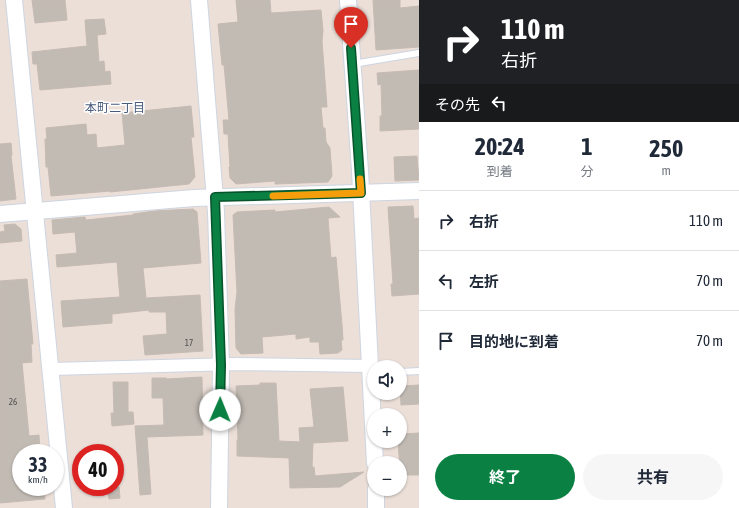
<!DOCTYPE html>
<html lang="ja">
<meta charset="utf-8">
<style>
body{margin:0;font-family:"Asap Condensed","Noto Sans JP",sans-serif;background:#f6f6f7;color:#1f2937;height:100vh;display:flex;flex-direction:column;font-size:15px;white-space:nowrap}
*{box-sizing:border-box;margin:0}
p{font-size:13px;color:#747a83}
.icon{flex:none;width:22px;height:22px;fill:none;stroke:currentColor;stroke-width:2;stroke-linecap:round;stroke-linejoin:round}
.map{position:relative;flex:1;overflow:hidden}
.sheet{display:flex;flex-direction:column;background:#fff;width:320px}
.sheet>*{flex:none}
.top-card{background:#202124;color:#fff;overflow:hidden}
.buttons{position:absolute;left:367px;top:360px;display:grid;gap:8px}
.buttons a{display:grid;place-items:center;width:40px;height:40px;border-radius:50%;background:#fff;box-shadow:0 1px 3px #0004;font-size:20px}
.speed{position:absolute;left:12px;top:444px;display:flex;gap:8px;font-size:20px;font-weight:700;text-align:center}
.speed>*{display:grid;place-content:center;width:52px;height:52px;border-radius:50%;background:#fff;box-shadow:0 1px 3px #0004;line-height:1}
.speed small{font-size:10px;font-weight:400}
.speed .limit{border:6px solid #d22;background:#fff;color:#111}
.pin{position:absolute;display:grid;place-items:center;width:34px;height:34px;color:#fff;margin:-41px -17px;border-radius:50% 50% 50% 0;rotate:-45deg;box-shadow:0 0 4px #0007}
.pin .icon{rotate:45deg}
.me{position:absolute;width:44px;margin:-22px;rotate:1deg;stroke-linejoin:round;filter:drop-shadow(0 0 3px #0008)}
.turn{display:flex;align-items:center;gap:14px;height:84px;padding:0 16px;font-size:18px}
.turn .icon{width:52px;height:52px;stroke-width:2.5}
.turn b{display:block;font-size:28px;line-height:34px}
.then{display:flex;align-items:center;height:38px;padding:0 16px;background:#0003;gap:8px;font-size:15px}
.eta{display:flex;justify-content:space-evenly;align-items:center;height:68px;text-align:center}
.eta b{font-size:24px;font-weight:700;line-height:28px}
.action{display:flex;gap:8px;margin-top:auto;padding:8px 16px}
.action a{flex:1;height:46px;border-radius:24px;background:#0b8043;color:#fff;font-size:16px;font-weight:700;line-height:46px;text-align:center}
.action a+a{background:#f6f6f7;color:#1f2937}
ul{padding:0;list-style:none}
li{display:flex;align-items:center;gap:12px;height:60px;padding:0 16px;border-top:1px solid #e0e1e3}
li div{flex:1}
li b{display:block;font-size:15px}
li em{font-style:normal}
main{display:flex;flex:1;min-height:0}
.map>svg:first-child{display:block}
</style>
<main>
<div class="map">
<svg width="419" height="508" viewBox="0 0 419 508">
<rect width="100%" height="100%" fill="#ebdfd8"/>
<g fill="#c2bbb4" stroke="#c6bbb2">
<path d="M32 0H65L67 20 35 23Z"/>
<path d="M236 0H270L271 13 321 10 323 31 322 41 327 107H321L323 128H325L326 142 330 148 332 176 328 182 275 184V181L236 184 230 178 229 167H230L228 134H224L223 120H229L224 65H222L218 24 238 22Z"/>
<path d="M373 0H400V8L419 6V47L376 50Z"/>
<path d="M104 19 106 34 97 35 99 62 104 61 105 72 110 71 111 84 40 90 37 64H33L32 52 87 46 85 20Z"/>
<path d="M419 70V129L380 131V116H382L381 84 378 85 377 73Z"/>
<path d="M191 106 194 137H191L195 177 189 184 110 192V191L51 196 48 167H46L45 139H47L46 128 86 124 87 135 96 134 97 148 125 145 122 113Z"/>
<path d="M11 143 12 155 11 156 16 199 0 201V144Z"/>
<path d="M417 156 419 180 395 181 394 157Z"/>
<path d="M413 206 414 219 419 218V294L392 296 391 284H393L388 207Z"/>
<path d="M329 207 340 217 328 218 331 258 336 257 342 325 343 340H341L342 350 338 353 320 354 319 342H310V337L296 339V334L262 337 263 353 241 354 236 348 235 309 237 292 233 215 237 212 275 210V212Z"/>
<path d="M193 209 197 212 201 263 143 268 146 298 200 295 203 351 145 355 143 336 167 334 166 312H149V310L112 314V323L63 327 61 301 120 297 119 287 117 262 57 267 56 255 77 253 75 232 53 234 52 220 85 217 86 220 133 215V214L154 211Z"/>
<path d="M15 224 21 229 22 241 0 243V232L5 231 4 225Z"/>
<path d="M27 279 33 344H31L32 362 22 363 29 436 39 435 40 453H21V487H44L45 499 0 503V281Z"/>
<path d="M202 377 203 435 147 437 151 494 140 495 135 426 164 425 163 398H152V378H166V379Z"/>
<path d="M113 382H128V412H133L134 424 112 426 111 413H114Z"/>
<path d="M260 383H276L279 441 300 442 299 428 314 427 310 389 343 387 348 441 313 443 312 467H314L315 476 364 472 340 487 290 488 289 458 237 456V440H238L236 386 260 385Z"/>
<path d="M419 385V404L401 405 400 386Z"/>
<path d="M419 433V475H407L400 470 398 441H400V434Z"/>
<path d="M107 487H119L120 498 109 499Z"/>
</g>
<g fill="none" stroke-linecap="round" stroke-linejoin="round">
<defs>
<g id="lane">
<path d="M353 64 419 53"/>
<path d="M400 372 419 371"/>
</g>
<path id="street" d="M51 369 235 364 369 366"/>
<g id="secondary">
<path d="M14 0 64 508"/>
<path d="M199 0 216 212 221 365 219 508"/>
<path d="M348 0 360 171 375 463"/>
<path d="M0 214 194 198 419 191"/>
<path d="M376 489V508"/>
</g>
</defs>
<use href="#lane" stroke="#ced5e1" stroke-width="8"/>
<use href="#street" stroke="#ced5e1" stroke-width="14"/>
<use href="#secondary" stroke="#ced5e1" stroke-width="18"/>
<use href="#lane" stroke="#fff" stroke-width="6"/>
<use href="#street" stroke="#fff" stroke-width="12"/>
<use href="#secondary" stroke="#fff" stroke-width="16"/>
</g>
<g fill="none" stroke-linecap="round" stroke-linejoin="round">
<defs>
<path id="route" d="M220 410 221 365 215 197 361 193 351 48"/>
</defs>
<use href="#route" stroke="#07532c" stroke-width="10"/>
<use href="#route" stroke="#0b8043" stroke-width="7"/>
<path stroke="#f59e0b" stroke-width="7" d="M273 196 361 193 360 179"/>
</g>
<g text-anchor="middle" dominant-baseline="central" stroke-width="3" stroke-linejoin="round" paint-order="stroke">
<g font-size="9" fill="#4e4d4b">
<text x="189" y="343">17</text>
<text x="13" y="402">26</text>
</g>
<g font-size="12" fill="#485a79" stroke="#fff">
<text x="115" y="108">本町二丁目</text>
</g>
</g>
</svg>
<div class="buttons">
<a><svg class="icon" aria-label="sound" viewBox="0 0 24 24"><path d="M4 9h4l5-4v14l-5-4H4zM17 9q2 3 0 6"/></svg></a>
<a>+</a>
<a>−</a>
</div>
<div class="speed"><div>33<small>km/h</small></div><div class="limit">40</div></div>
<div class="pin" style="left:351px;top:48px;background:#d93025"><svg class="icon" aria-label="arrive" viewBox="0 0 24 24"><path d="M6 21V4h12l-3 4 3 4H6"/></svg></div>
<svg class="me" style="left:220px;top:410px" viewBox="-20 -20 40 40"><circle r="19" fill="#fff"/><path d="M0-13L10 11 0 6-10 11z" fill="#0b8043"/></svg>
</div>
<section class="sheet">
<div class="top-card">
<div class="turn"><svg class="icon" aria-label="right" viewBox="0 0 24 24"><path d="M7 20v-9h11M14 6l5 5-5 5"/></svg><div><b>110 m</b>右折</div></div>
<div class="then">その先<svg class="icon" aria-label="left" viewBox="0 0 24 24"><path d="M17 20v-9H6M10 6l-5 5 5 5"/></svg></div>
</div>
<div class="eta">
<div><b>20:24</b><p>到着</p></div>
<div><b>1</b><p>分</p></div>
<div><b>250</b><p>m</p></div>
</div>
<ul>
<li><svg class="icon" aria-label="right" viewBox="0 0 24 24"><path d="M7 20v-9h11M14 6l5 5-5 5"/></svg><div><b>右折</b></div><em>110 m</em></li>
<li><svg class="icon" aria-label="left" viewBox="0 0 24 24"><path d="M17 20v-9H6M10 6l-5 5 5 5"/></svg><div><b>左折</b></div><em>70 m</em></li>
<li><svg class="icon" aria-label="arrive" viewBox="0 0 24 24"><path d="M6 21V4h12l-3 4 3 4H6"/></svg><div><b>目的地に到着</b></div><em>70 m</em></li>
</ul>
<div class="action"><a>終了</a><a>共有</a></div>
</section>
</main>
